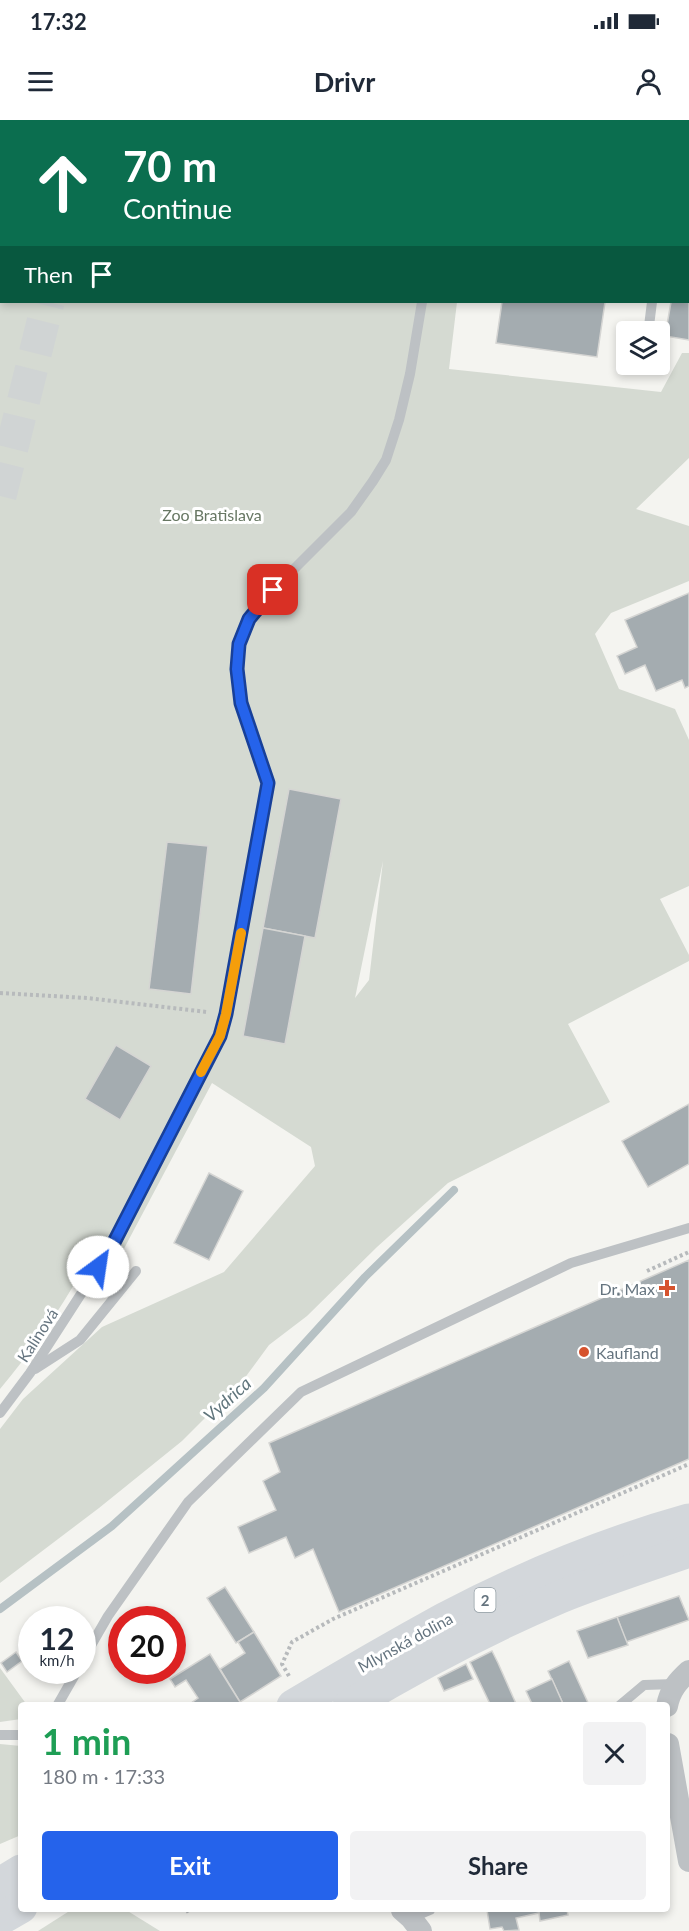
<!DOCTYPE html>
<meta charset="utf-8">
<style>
body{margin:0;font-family:Lato,sans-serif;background:#f2f2f3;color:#1f2937;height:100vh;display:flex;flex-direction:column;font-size:22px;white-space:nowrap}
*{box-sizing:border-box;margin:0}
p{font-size:20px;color:#747a83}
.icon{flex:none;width:33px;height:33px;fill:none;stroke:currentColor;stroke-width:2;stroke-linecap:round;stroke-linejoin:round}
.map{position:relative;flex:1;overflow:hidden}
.details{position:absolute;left:18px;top:1582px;width:652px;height:210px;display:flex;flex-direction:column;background:#fff;border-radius:6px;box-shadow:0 3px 9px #0003}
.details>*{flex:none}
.hud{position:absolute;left:0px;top:0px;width:690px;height:183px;box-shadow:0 3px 9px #0003;background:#0b6e4f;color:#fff;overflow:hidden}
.fabs{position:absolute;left:616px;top:201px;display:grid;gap:12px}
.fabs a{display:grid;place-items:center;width:54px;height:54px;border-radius:6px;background:#fff;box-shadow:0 3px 9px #0003;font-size:30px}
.speed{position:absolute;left:18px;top:1486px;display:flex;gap:12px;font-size:30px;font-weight:700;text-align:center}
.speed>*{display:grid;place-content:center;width:78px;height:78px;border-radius:50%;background:#fff;box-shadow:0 3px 9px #0003;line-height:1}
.speed small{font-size:15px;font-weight:400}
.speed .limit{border:9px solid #d22;background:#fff;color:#111}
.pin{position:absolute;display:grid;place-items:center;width:51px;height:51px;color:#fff;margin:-26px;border-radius:12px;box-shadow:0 3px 9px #0006}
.me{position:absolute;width:66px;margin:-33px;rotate:31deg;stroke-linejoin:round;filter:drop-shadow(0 0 4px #0008)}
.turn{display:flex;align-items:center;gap:21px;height:126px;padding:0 24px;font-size:27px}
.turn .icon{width:78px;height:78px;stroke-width:2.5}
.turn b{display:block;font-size:42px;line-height:51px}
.then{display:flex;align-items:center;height:57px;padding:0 24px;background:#0003;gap:12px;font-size:22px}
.round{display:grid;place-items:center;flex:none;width:63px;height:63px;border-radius:6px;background:#f2f2f3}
.head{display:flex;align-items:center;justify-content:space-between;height:102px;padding:0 24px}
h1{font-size:36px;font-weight:700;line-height:45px;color:#1e9e55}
.primary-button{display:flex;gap:12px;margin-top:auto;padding:12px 24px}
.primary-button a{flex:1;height:69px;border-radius:6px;background:#2563eb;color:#fff;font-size:24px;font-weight:700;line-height:69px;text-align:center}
.primary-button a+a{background:#f2f2f3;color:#1f2937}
.status{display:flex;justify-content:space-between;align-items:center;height:42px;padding:0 30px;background:#fff;direction:ltr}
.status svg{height:16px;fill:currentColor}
header{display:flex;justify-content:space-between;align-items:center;height:78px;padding:0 24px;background:#fff;font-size:27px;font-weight:700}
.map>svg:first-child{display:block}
</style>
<div class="status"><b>17:32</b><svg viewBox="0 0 49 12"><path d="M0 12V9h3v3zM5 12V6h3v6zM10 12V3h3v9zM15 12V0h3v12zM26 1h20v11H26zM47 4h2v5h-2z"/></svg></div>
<header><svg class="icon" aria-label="menu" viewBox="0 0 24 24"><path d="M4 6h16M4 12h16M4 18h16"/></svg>Drivr<svg class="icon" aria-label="person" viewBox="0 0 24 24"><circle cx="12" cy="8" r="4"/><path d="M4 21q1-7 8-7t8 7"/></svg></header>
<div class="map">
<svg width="689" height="1811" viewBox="0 0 689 1811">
<rect width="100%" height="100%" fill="#f4f4f0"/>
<g fill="#d5dad2" fill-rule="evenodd">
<path d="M0 0H382V1L2 2V182H457L449 249 661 272 682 233H689V338L636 389 689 406V461L611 493 595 514 619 569 675 589 689 620V766L660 779 689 835V841L568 904 610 982 448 1063 377 1127 307 1196 269 1225 244 1259 182 1321 99 1388 0 1463V1309L23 1279 102 1207 224 1152 315 1046 311 1027 212 963 119 1138 98 1121C71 1174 38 1224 0 1269ZM383 741 369 860 355 878Z"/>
<path d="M0 1548 27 1585 21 1586V1599L0 1602Z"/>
<path d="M0 1624 21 1626V1715L0 1724Z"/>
<path d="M71 1790H126L160 1811H38Z"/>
</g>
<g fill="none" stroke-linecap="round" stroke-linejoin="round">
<path stroke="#b6c1c4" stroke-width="8" d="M0 1489 112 1406 264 1268 365 1157 454 1070"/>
</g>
<g fill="#a4acb0" stroke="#d5d5d3" stroke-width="1.5">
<rect x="505" y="0" width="41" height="2"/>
<rect x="570" y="0" width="60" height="2"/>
<path d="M689 72V220L665 216 671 182H688Z"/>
<path d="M502 182H605L597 237 496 223Z"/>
<path d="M689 473V566L685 568 682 560 656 571 645 545 625 554 618 538 617 536 637 527 625 500Z"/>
<path d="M289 669 341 679 315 818 263 808Z"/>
<path d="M167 722 208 726 191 874 149 869Z"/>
<path d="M263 808 305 816 285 924 243 916Z"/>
<path d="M116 925 151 946 120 1000 85 979Z"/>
<path d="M689 984V1044L648 1067 622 1021Z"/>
<path d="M209 1053 243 1071 209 1140 174 1123Z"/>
<path d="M689 1140V1339L339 1492 313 1429 295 1438 286 1417 249 1433 238 1407 276 1390 263 1361 280 1352 269 1323Z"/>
<path d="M225 1467 254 1512 236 1523 207 1478Z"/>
<path d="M679 1476 689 1500 626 1522 617 1497Z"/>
<path d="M617 1497 628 1525 588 1538 577 1511Z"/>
<path d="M254 1512 281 1556 240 1582 220 1549 245 1533 238 1522Z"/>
<path d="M492 1531 498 1543 517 1586H491L470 1542Z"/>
<path d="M16 1532 22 1541 7 1552 1 1543Z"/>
<path d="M210 1534 240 1582 234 1586H187L198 1578 186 1560 175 1567 170 1559Z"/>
<path d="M569 1541 589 1585 587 1586H564L548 1551Z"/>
<path d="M466 1544 473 1559 444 1571 438 1558Z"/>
<path d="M552 1559 564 1586H533L526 1571Z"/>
<path d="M487 1790H567L568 1795 540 1801 539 1793 516 1798 519 1810 504 1811 502 1807 490 1809Z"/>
</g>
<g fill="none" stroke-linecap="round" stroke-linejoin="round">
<g stroke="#d0d4d4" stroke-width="33" stroke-dasharray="33 16" stroke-linecap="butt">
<path d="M23 2 24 0"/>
<path d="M97 2 98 0"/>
<path d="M0 92 2 86"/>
<path d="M0 376 48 182"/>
</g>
<g stroke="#b7babc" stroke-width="4" stroke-dasharray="3 3" stroke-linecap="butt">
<path d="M0 873 87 878 207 892"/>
<path d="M647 1151 689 1132"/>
<path d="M289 1556 282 1544 292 1522 333 1499 689 1344"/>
<path d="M187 1790 190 1795"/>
</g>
<g stroke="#bdc1c4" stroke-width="10">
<path d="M362 0 363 2"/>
<path d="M681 2V0"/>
<path d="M649 206 652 182"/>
<path d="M35 1249 80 1220 136 1151"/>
<path d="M0 1293 30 1253 110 1129 220 916 226 894 268 663 241 583 237 549 239 524 249 499 273 470 351 392 373 361 386 340 399 300 410 254 422 182"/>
<path d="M82 1541 108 1496 188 1382 301 1272 571 1143 689 1108"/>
<path d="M57 1586 77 1551"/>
<path d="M619 1586 644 1565 675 1564"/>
<path d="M0 1615H21"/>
<path d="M411 1798 430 1790"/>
</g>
<g stroke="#bdc1c4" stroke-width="22">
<path d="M667 1586C670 1570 678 1561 689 1551"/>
<path d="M668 1624 689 1741"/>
<path d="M402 1790 411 1798 421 1811"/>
</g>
<g stroke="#d3d7db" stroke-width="33">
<path d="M293 1586C343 1556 393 1527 444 1499 520 1459 606 1423 689 1400"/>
<path d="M349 1586C417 1545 487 1508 560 1477 602 1460 646 1446 689 1431"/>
<path d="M0 1764 21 1751"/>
<path d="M0 1799 21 1787"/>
</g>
</g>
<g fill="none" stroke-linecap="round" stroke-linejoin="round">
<defs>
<path id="route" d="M98 1147 110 1130 220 916 226 894 268 663 241 583 237 549 239 524 249 499 273 470"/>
</defs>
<use href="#route" stroke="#184099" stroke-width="15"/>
<use href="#route" stroke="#2563eb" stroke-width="10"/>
<path stroke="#f59e0b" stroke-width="10" d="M201 952 220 916 226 894 241 813"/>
</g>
<g fill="#d6532e" stroke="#fff" stroke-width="2">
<path d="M664 1159h6v6h6v6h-6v6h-6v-6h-6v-6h6z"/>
<circle cx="584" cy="1232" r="6"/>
</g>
<g text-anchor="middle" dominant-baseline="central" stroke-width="6" stroke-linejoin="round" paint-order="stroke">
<rect fill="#fff" stroke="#939ea5" stroke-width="1.5" x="474.5" y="1468" width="21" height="24" rx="4.5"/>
<g font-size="15" font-weight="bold" fill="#65747f">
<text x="485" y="1480">2</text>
</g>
<g font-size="16" fill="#677763" stroke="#fff">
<text x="212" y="394">Zoo Bratislava</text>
</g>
<g font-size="16" fill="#65747f" stroke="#fff" text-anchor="end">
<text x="655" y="1168">Dr. Max</text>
<text x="596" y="1232" text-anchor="start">Kaufland</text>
</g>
<g font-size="16" fill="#65747f" stroke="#fff">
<text transform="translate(37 1215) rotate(-57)">Kalinová</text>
<text transform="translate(405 1522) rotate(-29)">Mlynská dolina</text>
</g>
<g font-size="18" font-style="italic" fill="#60757c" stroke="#fff">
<text transform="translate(227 1279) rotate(-42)">Vydrica</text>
</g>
</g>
</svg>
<div class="fabs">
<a><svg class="icon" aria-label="layers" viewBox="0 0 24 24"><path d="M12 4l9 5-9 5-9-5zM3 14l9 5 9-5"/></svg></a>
</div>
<div class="speed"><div>12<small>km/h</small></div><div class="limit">20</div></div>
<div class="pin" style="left:273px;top:470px;background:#d93025"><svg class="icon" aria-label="arrive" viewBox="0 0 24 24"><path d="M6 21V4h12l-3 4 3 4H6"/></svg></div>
<svg class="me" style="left:98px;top:1147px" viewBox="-20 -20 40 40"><circle r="19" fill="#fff"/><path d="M0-13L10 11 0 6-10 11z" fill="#2563eb"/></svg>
<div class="hud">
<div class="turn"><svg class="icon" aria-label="ahead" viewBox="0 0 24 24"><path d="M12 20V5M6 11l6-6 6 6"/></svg><div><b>70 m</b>Continue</div></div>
<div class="then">Then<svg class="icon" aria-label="arrive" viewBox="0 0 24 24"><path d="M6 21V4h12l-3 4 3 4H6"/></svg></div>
</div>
<section class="details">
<div class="head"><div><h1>1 min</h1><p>180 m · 17:33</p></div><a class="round"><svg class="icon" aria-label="close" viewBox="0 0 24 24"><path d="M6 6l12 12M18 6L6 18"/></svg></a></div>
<div class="primary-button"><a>Exit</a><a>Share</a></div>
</section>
</div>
